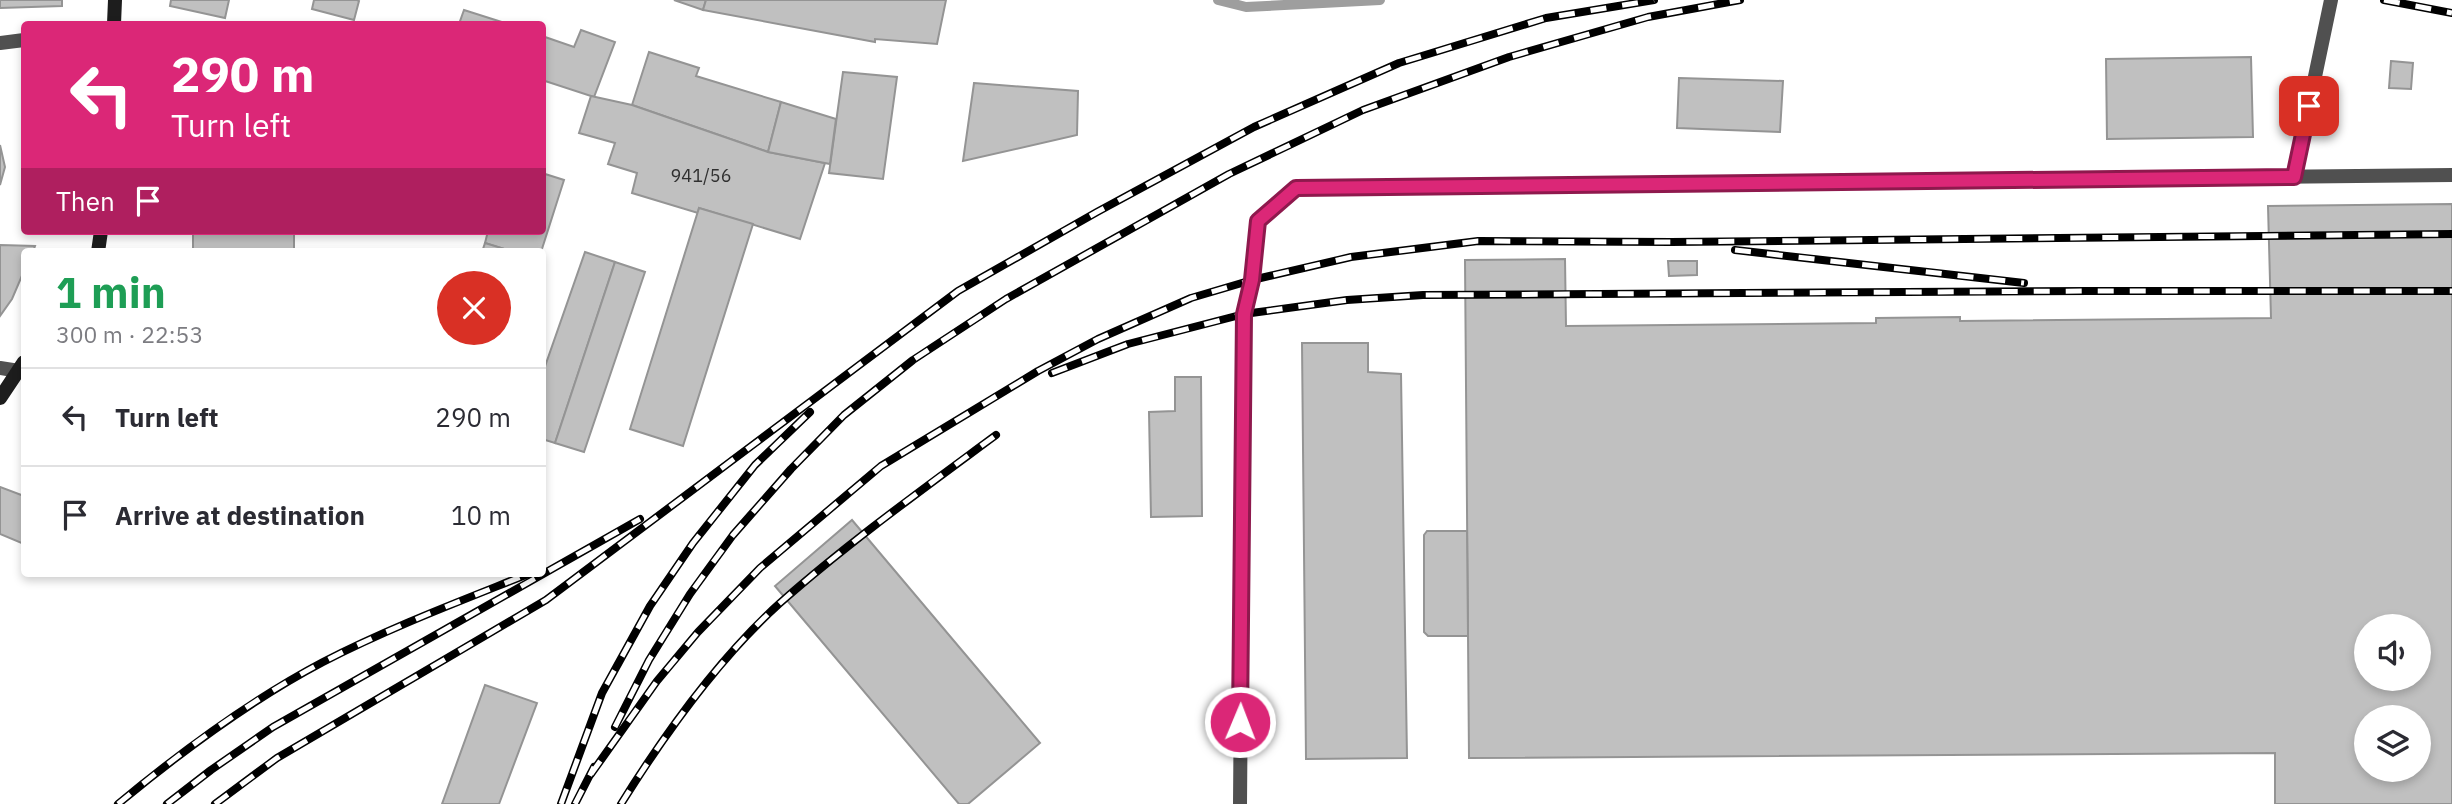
<!DOCTYPE html>
<meta charset="utf-8">
<style>
body{margin:0;font-family:"IBM Plex Sans",sans-serif;background:#f7f7f7;color:#2b2b33;height:100vh;display:flex;flex-direction:column;font-size:26px;white-space:nowrap}
*{box-sizing:border-box;margin:0}
p{font-size:23px;color:#7c7c81}
.icon{flex:none;width:38px;height:38px;fill:none;stroke:currentColor;stroke-width:2;stroke-linecap:round;stroke-linejoin:round}
.map{position:relative;flex:1;overflow:hidden}
.side{position:absolute;left:21px;top:248px;width:525px;height:329px;display:flex;flex-direction:column;background:#fff;border-radius:7px;box-shadow:0 4px 10px #0003}
.side>*{flex:none}
.banner{position:absolute;left:21px;top:21px;width:525px;height:214px;border-radius:7px;box-shadow:0 4px 10px #0003;background:#db2777;color:#fff;overflow:hidden}
.buttons{position:absolute;left:2354px;top:614px;display:grid;gap:14px}
.buttons a{display:grid;place-items:center;width:77px;height:77px;border-radius:50%;background:#fff;box-shadow:0 4px 10px #0003;font-size:35px}
.pin{position:absolute;display:grid;place-items:center;width:60px;height:60px;color:#fff;margin:-30px;border-radius:14px;box-shadow:0 4px 10px #0006}
.me{position:absolute;width:77px;margin:-38px;rotate:1deg;stroke-linejoin:round;filter:drop-shadow(0 0 5px #0008)}
.turn{display:flex;align-items:center;gap:24px;height:147px;padding:0 35px;font-size:32px}
.turn .icon{width:91px;height:91px;stroke-width:2.5}
.turn b{display:block;font-size:49px;line-height:60px}
.then{display:flex;align-items:center;height:66px;padding:0 35px;background:#0003;gap:14px;font-size:26px}
.round{display:grid;place-items:center;flex:none;width:74px;height:74px;border-radius:37px;background:#f7f7f7}
.summary{display:flex;align-items:center;justify-content:space-between;height:119px;padding:0 35px}
h1{font-size:42px;font-weight:700;line-height:52px;color:#1e9e55}
ul{padding:0;list-style:none}
li{display:flex;align-items:center;gap:21px;height:98px;padding:0 35px;border-top:2px solid #e1e1e2}
li div{flex:1}
li b{display:block;font-size:26px}
li em{font-style:normal}
.map>svg:first-child{display:block}
</style>
<div class="map">
<svg width="2452" height="804" viewBox="0 0 2452 804">
<rect width="100%" height="100%" fill="#fff"/>
<g fill="none" stroke-linecap="round" stroke-linejoin="round">
<path stroke="#9e9e9e" stroke-width="10" d="M1218 0 1246 7 1380 0"/>
</g>
<g fill="#c0c0c0" stroke="#949494" stroke-width="2" fill-rule="evenodd">
<path d="M0 0H62V6L0 8Z"/>
<path d="M171 0H229L225 18 170 6Z"/>
<path d="M314 0H357L359 1 354 20 312 9Z"/>
<path d="M674 0H706L703 10Z"/>
<path d="M706 0H946L937 44 875 39V42L703 10Z"/>
<path d="M464 10 508 24H459Z"/>
<path d="M581 30 615 42 594 97 542 80V36L574 47Z"/>
<path d="M649 52 699 68 696 76 781 102 768 152 632 105Z"/>
<path d="M2251 57 2253 137 2107 139 2106 59Z"/>
<path d="M2391 61 2413 63 2411 89 2389 88Z"/>
<path d="M843 72 897 77 883 179 829 173Z"/>
<path d="M1679 78 1783 81 1780 132 1677 128Z"/>
<path d="M974 83 1078 91 1077 135 963 161Z"/>
<path d="M591 96 632 105 768 152 825 163 800 239 699 208 698 213 632 193 637 173 608 164 615 143 579 133Z"/>
<path d="M781 102 836 119 830 164 768 152Z"/>
<path d="M0 145 5 167 0 185Z"/>
<path d="M542 173 564 180 541 252H514L485 243 488 231H542Z"/>
<path d="M2452 204V804H2275V753L1469 758 1465 260 1565 259 1566 326 1876 323V318L1960 317V321L2271 318 2268 206ZM2366 626H2418V679H2366ZM2366 718H2418V770H2366Z"/>
<path d="M699 208 753 224 683 446 630 429Z"/>
<path d="M193 231H312V234H294V252H193Z"/>
<path d="M485 243 514 252H482Z"/>
<path d="M0 245 35 246 33 252H24V271L12 299 0 316Z"/>
<path d="M585 252 615 262 555 443 542 439V375Z"/>
<path d="M1668 261H1697V275L1669 276Z"/>
<path d="M615 262 645 272 584 452 555 443Z"/>
<path d="M1302 343H1368V372L1401 374 1407 758 1306 759Z"/>
<path d="M1175 377H1201L1202 516 1151 517 1149 412 1175 411Z"/>
<path d="M0 487 24 496V544L0 534Z"/>
<path d="M852 520 1040 743 968 804H959L775 586Z"/>
<path d="M1427 531H1467L1468 636H1428L1424 632V535Z"/>
<path d="M485 685 537 703 499 804H442Z"/>
</g>
<g fill="none" stroke-linecap="round" stroke-linejoin="round">
<g stroke="#505050" stroke-width="14">
<path d="M0 43 24 40"/>
<path d="M0 368 19 371"/>
</g>
<g stroke="#505050" stroke-width="14">
<path d="M2294 177 2331 0"/>
<path d="M1240 804 1244 314 1252 280 1258 221 1296 188 2452 175"/>
</g>
<g stroke="#1d1d1d" stroke-width="14">
<path d="M114 24 115 0"/>
<path d="M98 252 101 231"/>
<path d="M0 398 24 362"/>
</g>
<defs>
<g id="rail">
<path d="M2384 0 2452 13"/>
<path d="M1735 250 2024 283"/>
<path d="M1052 373 1128 344 1244 314 1347 300 1423 295 2090 291H2452"/>
<path d="M615 727 649 660 690 594 733 535 791 469 844 415 913 360 1006 299 1229 174 1363 110 1509 57 1648 17 1740 0"/>
<path d="M591 774 657 681 698 632 760 568 881 466 1038 371 1098 339 1191 298 1252 280 1351 257 1478 241 1671 242 2452 234"/>
<path d="M118 804C182 751 249 701 323 662 389 628 458 602 528 574"/>
<path d="M167 804 211 770 273 727 640 519"/>
<path d="M215 804 277 758 546 600 958 291 1097 212 1254 127 1399 63 1546 18 1654 0"/>
<path d="M561 804 602 693 650 606 693 543 755 465 810 412"/>
<path d="M575 804 594 767"/>
<path d="M621 804C664 735 720 657 780 603 848 543 923 489 996 435"/>
</g>
</defs>
<use href="#rail" stroke="#000" stroke-width="8"/>
<use href="#rail" stroke="#fff" stroke-width="5" stroke-dasharray="16" stroke-linecap="butt"/>
</g>
<g fill="none" stroke-linecap="round" stroke-linejoin="round">
<defs>
<path id="route" d="M1240 722 1244 314 1252 280 1258 221 1296 188 2294 177 2309 106"/>
</defs>
<use href="#route" stroke="#8e194d" stroke-width="18"/>
<use href="#route" stroke="#db2777" stroke-width="12"/>
</g>
<g text-anchor="middle" dominant-baseline="central" stroke-width="5" stroke-linejoin="round" paint-order="stroke">
<g font-size="18" fill="#303030">
<text x="701" y="175">941/56</text>
</g>
</g>
</svg>
<div class="buttons">
<a><svg class="icon" aria-label="sound" viewBox="0 0 24 24"><path d="M4 9h4l5-4v14l-5-4H4zM17 9q2 3 0 6"/></svg></a>
<a><svg class="icon" aria-label="layers" viewBox="0 0 24 24"><path d="M12 4l9 5-9 5-9-5zM3 14l9 5 9-5"/></svg></a>
</div>
<div class="pin" style="left:2309px;top:106px;background:#d93025"><svg class="icon" aria-label="arrive" viewBox="0 0 24 24"><path d="M6 21V4h12l-3 4 3 4H6"/></svg></div>
<svg class="me" style="left:1240px;top:722px" viewBox="-20 -20 40 40"><circle r="17" fill="#db2777" stroke="#fff" stroke-width="3"/><path d="M0-11L8 9 0 5-8 9z" fill="#fff"/></svg>
<div class="banner">
<div class="turn"><svg class="icon" aria-label="left" viewBox="0 0 24 24"><path d="M17 20v-9H6M10 6l-5 5 5 5"/></svg><div><b>290 m</b>Turn left</div></div>
<div class="then">Then<svg class="icon" aria-label="arrive" viewBox="0 0 24 24"><path d="M6 21V4h12l-3 4 3 4H6"/></svg></div>
</div>
<section class="side">
<div class="summary"><div><h1>1 min</h1><p>300 m · 22:53</p></div><a class="round" style="background:#d93025;color:#fff"><svg class="icon" aria-label="close" viewBox="0 0 24 24"><path d="M6 6l12 12M18 6L6 18"/></svg></a></div>
<ul>
<li><svg class="icon" aria-label="left" viewBox="0 0 24 24"><path d="M17 20v-9H6M10 6l-5 5 5 5"/></svg><div><b>Turn left</b></div><em>290 m</em></li>
<li><svg class="icon" aria-label="arrive" viewBox="0 0 24 24"><path d="M6 21V4h12l-3 4 3 4H6"/></svg><div><b>Arrive at destination</b></div><em>10 m</em></li>
</ul>
</section>
</div>
